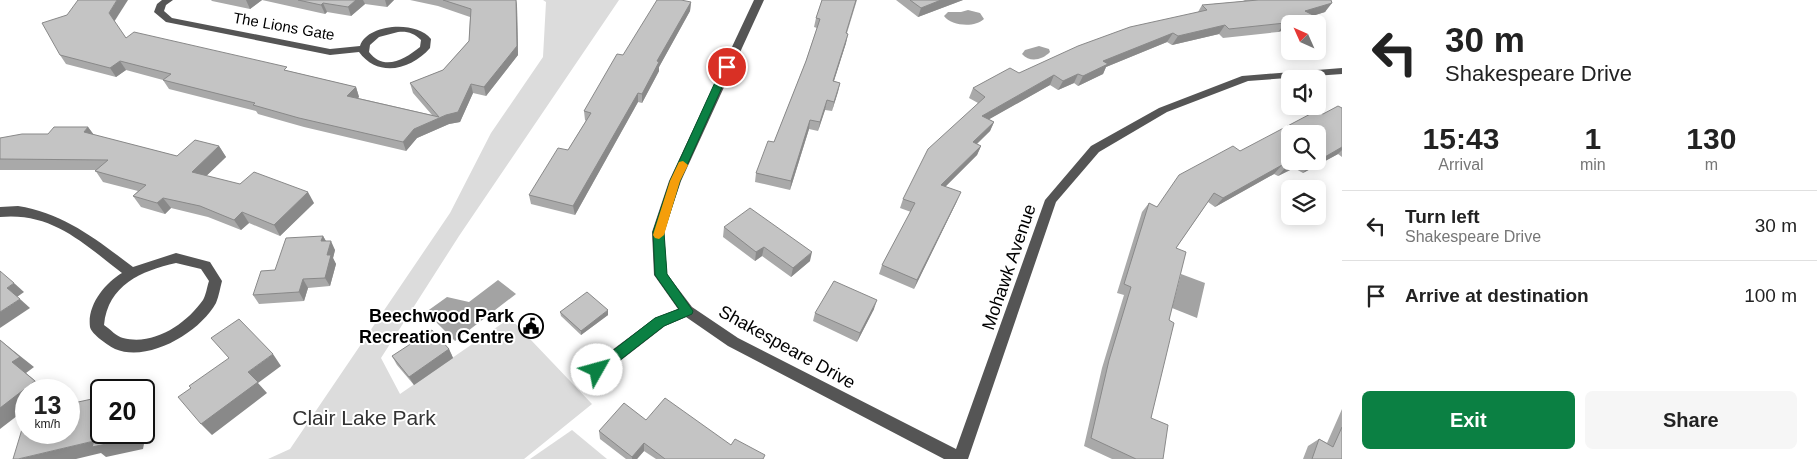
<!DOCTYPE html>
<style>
body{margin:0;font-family:Arial,sans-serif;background:#f6f6f6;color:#222;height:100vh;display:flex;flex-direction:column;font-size:19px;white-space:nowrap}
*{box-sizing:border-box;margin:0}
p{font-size:16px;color:#767676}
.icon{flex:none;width:28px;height:28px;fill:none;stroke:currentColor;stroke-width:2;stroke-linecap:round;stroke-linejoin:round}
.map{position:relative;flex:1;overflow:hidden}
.panel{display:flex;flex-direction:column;background:#fff;width:475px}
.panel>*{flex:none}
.banner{background:#fff;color:#222;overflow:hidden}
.needle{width:32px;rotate:315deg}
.tools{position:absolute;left:1281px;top:15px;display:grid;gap:10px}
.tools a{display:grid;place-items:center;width:45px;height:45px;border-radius:8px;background:#fff;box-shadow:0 2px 12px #0003;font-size:25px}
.speed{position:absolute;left:15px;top:379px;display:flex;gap:10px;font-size:25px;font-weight:700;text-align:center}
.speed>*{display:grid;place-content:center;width:65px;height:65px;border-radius:50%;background:#fff;box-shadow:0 2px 12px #0003;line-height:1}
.speed small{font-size:12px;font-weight:400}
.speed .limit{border:2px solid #111;border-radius:8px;background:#fff;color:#111}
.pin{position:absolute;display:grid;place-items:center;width:42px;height:42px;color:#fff;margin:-21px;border:2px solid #fff;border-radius:50%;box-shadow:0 1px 5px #0007}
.me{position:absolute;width:55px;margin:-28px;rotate:52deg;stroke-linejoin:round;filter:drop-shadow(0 0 4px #0008)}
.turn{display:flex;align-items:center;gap:18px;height:105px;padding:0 20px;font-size:22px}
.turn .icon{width:65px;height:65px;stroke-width:2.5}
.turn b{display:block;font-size:35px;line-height:42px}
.eta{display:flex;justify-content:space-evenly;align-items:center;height:85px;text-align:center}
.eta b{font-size:30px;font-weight:700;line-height:35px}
.cta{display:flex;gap:10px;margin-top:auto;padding:10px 20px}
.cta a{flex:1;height:58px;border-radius:8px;background:#0b8043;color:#fff;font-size:20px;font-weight:700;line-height:58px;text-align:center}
.cta a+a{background:#f6f6f6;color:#222}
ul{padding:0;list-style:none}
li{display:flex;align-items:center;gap:15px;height:70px;padding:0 20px;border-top:1px solid #e0e0e0}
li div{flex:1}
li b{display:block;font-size:19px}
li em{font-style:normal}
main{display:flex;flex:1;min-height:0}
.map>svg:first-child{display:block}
</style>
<main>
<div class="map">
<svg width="1342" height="459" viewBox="0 0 1342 459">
<rect width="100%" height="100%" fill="#fff"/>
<g fill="#dcdcdc">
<path d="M543 0H619L459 236 381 358 400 394 510 318 592 404 524 459H268L290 449 450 213 491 133 543 57 546 2Z"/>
<path d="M572 430 607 459H530Z"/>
</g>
<g fill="#a3a3a3">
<path d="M968 10 980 13 984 19C975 28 951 26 944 16L948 12H961Z"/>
<path d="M1039 46 1049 49 1050 52C1042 60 1030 63 1022 54L1025 50Z"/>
<path d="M1181 274 1205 283 1197 318 1172 308Z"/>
<path d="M498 280 516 294 455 341 426 312 447 297 469 302Z"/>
</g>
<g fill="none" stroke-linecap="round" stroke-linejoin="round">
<g fill="#555" fill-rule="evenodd">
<path d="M162 0H173L166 5 164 11 172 18 330 49 360 46C367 24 416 20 431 39L430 48C411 70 378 78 359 52L330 55 166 22 154 12 157 4ZM398 32C407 31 414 33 421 40L420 47C405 59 384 72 369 52L370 45 379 37Z"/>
<path d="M754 0H764L681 181 664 232 667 274 692 307 738 338 956 449 1045 200 1091 146 1159 108 1242 76 1342 68V74L1248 81 1167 112 1099 152 1056 202 968 459H944L728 346 686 317 665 326 602 375 597 376 592 375 590 370 592 365 655 318 678 309 654 275 652 232 669 181Z"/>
<path d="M18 206C64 213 97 240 133 267L176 253 210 262 222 281C220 288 219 296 216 303 200 332 149 363 115 349 109 346 91 334 90 327 87 305 105 283 122 273 83 243 52 212 0 217V207ZM176 263 201 269 209 281C207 287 206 295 203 300 186 324 154 346 123 338 117 337 110 329 104 325 108 285 141 271 176 263Z"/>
</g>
</g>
<g fill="#a9a9a9" fill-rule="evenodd">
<path d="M211 0H394L387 7 365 4 351 16 327 12 325 14 262 0 250 9 212 1Z"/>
<path d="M410 0H516L517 6 518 55 486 96 473 93 460 122 449 124 417 138 406 151 304 127 258 114 256 111 169 89 163 80 126 70 116 77 66 64 60 55 67 15 114 22 126 38 289 71 356 87 359 97 358 98 432 115 413 93 410 83 443 70 469 41 470 17 438 6Z"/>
<path d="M822 0H857L847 33 846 43 834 81 840 83 832 111 825 110 818 131 809 129 790 190 755 182 756 173 774 142 806 61 817 28 814 27 816 18Z"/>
<path d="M896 0H963L918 17Z"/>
<path d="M1243 0H1331L1325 12 1312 16 1278 32 1223 38 1219 34 1172 45 1167 42 1106 67 1103 74 1078 86 1074 83 1058 90 1050 85 989 119 994 122 990 131 977 144 981 146 977 155 945 187 957 201 914 289 879 274 882 265 911 212 900 208 903 199 978 103 969 98 973 88 1019 73 1198 12 1202 5 1245 1Z"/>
<path d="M691 2 690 11 659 67V71L642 103 638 102 575 215 531 204 529 195 568 150 586 121 585 120 584 111 623 55Z"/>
<path d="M1342 108V157L1338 154 1303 173 1294 168 1278 176 1274 174 1215 207 1208 202 1176 248 1169 320 1151 418 1163 459H1112L1084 446 1102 368 1124 295 1117 293 1142 212 1149 203 1156 207 1240 151 1323 114ZM1318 134V161H1290Z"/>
<path d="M88 127 94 135 177 156 219 146 226 157 206 176 314 203 280 236 249 223 241 230 208 217 171 208 165 214 141 207 133 196 138 191 103 182 95 170H0V138L48 134Z"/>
<path d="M724 227 810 261 791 277 762 256 755 261 723 237Z"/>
<path d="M323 236 326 241 335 250 333 258 336 264 330 286 308 288 304 301 259 304 253 295 275 270Z"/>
<path d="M874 309 857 342 813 321 815 313Z"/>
<path d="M560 312 608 315 581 335 561 316Z"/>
<path d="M449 349 453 358 414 385 397 365 392 356Z"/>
<path d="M1342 409V459H1303L1308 446 1319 439 1327 443Z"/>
<path d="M646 420 731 445 764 459H656L644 451 637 459H626L600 439 599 431Z"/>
</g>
<g fill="#898989">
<path d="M117 0H128L114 22 109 13Z"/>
<path d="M246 0H262L250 9Z"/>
<path d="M356 0H363L365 4 351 16 348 7Z"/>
<path d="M385 0H394L387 7Z"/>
<path d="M516 0 517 6 518 55 486 96 484 87Z"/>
<path d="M941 0H963L918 17 921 8Z"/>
<path d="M691 2 690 11 659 67V71L642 103V94L657 61Z"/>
<path d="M323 3 327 12 325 14 321 5Z"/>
<path d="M1332 3 1325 12 1312 16 1306 24H1290V29L1278 32 1285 23 1305 11Z"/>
<path d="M1225 25 1219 34 1172 45 1178 36Z"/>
<path d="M1173 33 1167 42 1106 67 1103 74 1078 86 1083 76 1103 61Z"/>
<path d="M848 34 846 43 831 90 833 81Z"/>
<path d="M120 61 126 70 116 77 110 68Z"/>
<path d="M1078 74 1074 83 1058 90 1063 81Z"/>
<path d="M1054 75 1050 85 979 125 982 116Z"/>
<path d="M840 83 838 92 832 111 834 102Z"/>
<path d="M471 84 473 93 460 122 449 124 417 138 406 151 403 142 414 129 446 115Z"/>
<path d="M356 87 359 97 351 105 347 96Z"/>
<path d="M638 93V102L575 215 573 206Z"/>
<path d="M827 100 825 110 818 131 820 122Z"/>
<path d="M810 120 809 129 790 190 791 181Z"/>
<path d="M994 122 990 131 969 151 973 142Z"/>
<path d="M88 127 96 138 84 132Z"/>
<path d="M219 146 226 157 199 183 192 172Z"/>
<path d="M981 146 977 155 938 194 941 185Z"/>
<path d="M1342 147V150L1338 154 1303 173 1311 164Z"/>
<path d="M1297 161H1300L1294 168 1278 176 1286 167Z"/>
<path d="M1282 165 1274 174 1215 207 1223 198Z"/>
<path d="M308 192 314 203 280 236 274 225Z"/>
<path d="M961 192 957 201 914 289 917 280Z"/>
<path d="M163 198 171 208 165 214 157 203Z"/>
<path d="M242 212 249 223 241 230 234 220Z"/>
<path d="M323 236 328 245 321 241Z"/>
<path d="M331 241 335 250 333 258 336 264 330 286 325 278 327 255Z"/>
<path d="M764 247 762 256 755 261 756 252Z"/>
<path d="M812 252 810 261 791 277 793 268Z"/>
<path d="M303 279 308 288 304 301 299 292Z"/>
<path d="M14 283 24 292 17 297 7 288Z"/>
<path d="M20 299 30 308 0 328V312Z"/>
<path d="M877 300 874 309 857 342 860 333Z"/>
<path d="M608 310V315L581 335V331Z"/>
<path d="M0 340 34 367 26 373 46 390H26V409L0 429V408L12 362Z"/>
<path d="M449 349 453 358 414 385 409 377Z"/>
<path d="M273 354 281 366 258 383 267 393 212 435 201 424 248 372Z"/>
<path d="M141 387 153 398 143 449 106 457 101 453 76 459H18L132 432H144V390H141Z"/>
<path d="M644 443V451L637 459H632V457Z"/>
</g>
<g fill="#c4c4c4" stroke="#898989">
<path d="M78 0H117L109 13 126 38 134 32 287 67 284 70 356 87 347 96 439 117 410 83 443 70 469 41 471 9 443 0H516L517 46 484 87 471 84 458 112 446 115 414 129 403 142 299 118 253 105 255 103 163 80 171 74 120 61 110 68 60 55 42 23 67 15Z"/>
<path d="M298 0H356L348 7 323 3 321 5Z"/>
<path d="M657 0H681L691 2 657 61 659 62 642 94 638 93 573 206 529 195 558 148 568 150 591 113 584 111 617 54 623 55Z"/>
<path d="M822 0H856L846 33 848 34 833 81 840 83 834 102 827 100 820 122 810 120 791 181 756 173 768 141 774 142 806 61 820 19 816 18Z"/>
<path d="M910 0H941L921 8Z"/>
<path d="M1258 0H1331L1332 3 1305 11 1313 15 1285 23 1229 29 1225 25 1178 36 1173 33 1103 61 1108 64 1083 76 1078 74 1063 81 1054 75 982 116 994 122 973 142 981 146 941 185 961 192 917 280 882 265 915 203 903 199 928 149 985 97 973 88 1010 68 1019 73 1078 46 1130 27 1207 10 1202 5Z"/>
<path d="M1338 106 1342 108V147L1318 161V134H1290V161H1297L1286 167 1282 165 1223 198 1214 193 1176 248 1186 252 1169 320 1174 323 1151 418 1168 425 1163 459H1136L1091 438 1109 360 1131 287 1124 284 1149 203 1157 207 1179 175 1233 146 1240 151 1316 111 1323 114Z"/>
<path d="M54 127H88L84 132 177 156 195 140 219 146 192 172 240 184 254 172 308 192 274 225 242 212 234 220 200 206 163 198 157 203 133 196 146 185 95 171 108 160 0 159V138L22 134H48Z"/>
<path d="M1307 161H1317L1311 164Z"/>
<path d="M750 208 812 252 793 268 764 247 756 252 724 227Z"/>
<path d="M323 236 321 241H331L327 255H331L325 278 303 279 299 292 253 295 261 271 275 270 286 238Z"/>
<path d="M0 271 14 283 7 288 20 299 0 312Z"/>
<path d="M834 281 877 300 860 333 815 313Z"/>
<path d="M587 292 608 310 581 331 560 312Z"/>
<path d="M239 319 273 354 248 372 258 382 201 424 178 397 191 388 189 386 229 358 211 338Z"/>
<path d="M432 330 449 349 409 377 392 356Z"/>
<path d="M0 340 20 357 12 362 35 381 0 408Z"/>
<path d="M141 387V390H130Z"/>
<path d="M101 397V432H132L130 439 92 447 94 441 18 459H13L26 416V432H69V404Z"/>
<path d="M665 398 731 445 735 439 765 455 763 459H665L644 443 632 457 599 431 624 403 646 420Z"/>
<path d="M1342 427V459H1312L1319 439 1333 447Z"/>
</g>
<path fill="#0b8043" stroke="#07532c" d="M727 64 731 67 680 181 664 232 667 274 693 311 692 314 664 326 602 374 597 376 593 374 591 370 593 366 655 318 679 309 655 275 653 232 670 181 722 67Z"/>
<path fill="#f59e0b" d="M683 161 688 165 680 181 664 235 659 239 655 238 653 235 670 181 679 162Z"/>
<defs>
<symbol id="civic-ring" viewBox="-11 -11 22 22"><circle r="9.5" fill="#fff" stroke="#000" stroke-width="1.5"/><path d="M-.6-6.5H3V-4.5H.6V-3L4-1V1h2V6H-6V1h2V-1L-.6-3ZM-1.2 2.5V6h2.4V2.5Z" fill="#000"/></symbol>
</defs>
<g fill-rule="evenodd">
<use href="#civic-ring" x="517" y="312" width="28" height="28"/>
</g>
<g text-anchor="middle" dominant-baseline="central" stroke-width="4" stroke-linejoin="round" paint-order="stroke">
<g font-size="15" fill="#000" stroke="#fff">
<text transform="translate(284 26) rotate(10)">The Lions Gate</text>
</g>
<g font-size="18" fill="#000" stroke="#fff">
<text transform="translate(1009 267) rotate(-71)">Mohawk Avenue</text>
<text transform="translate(787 347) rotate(29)">Shakespeare Drive</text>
</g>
<g font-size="18" font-weight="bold" fill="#000" stroke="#fff" text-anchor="end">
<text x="514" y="316">Beechwood Park<tspan x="514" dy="21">Recreation Centre</tspan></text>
</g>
<g font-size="21" fill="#333" stroke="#fff">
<text x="364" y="417">Clair Lake Park</text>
</g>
</g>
</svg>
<div class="tools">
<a><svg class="needle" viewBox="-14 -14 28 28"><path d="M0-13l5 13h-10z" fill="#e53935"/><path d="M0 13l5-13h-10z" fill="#767676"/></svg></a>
<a><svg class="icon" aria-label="sound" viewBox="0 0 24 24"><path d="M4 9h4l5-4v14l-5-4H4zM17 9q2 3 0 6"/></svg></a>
<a><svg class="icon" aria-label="search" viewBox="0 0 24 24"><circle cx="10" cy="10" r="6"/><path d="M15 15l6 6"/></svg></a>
<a><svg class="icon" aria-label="layers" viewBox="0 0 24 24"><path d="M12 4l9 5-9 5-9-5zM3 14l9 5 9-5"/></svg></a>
</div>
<div class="speed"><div>13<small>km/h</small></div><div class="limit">20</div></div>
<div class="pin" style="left:727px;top:67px;background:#d93025"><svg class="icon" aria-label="arrive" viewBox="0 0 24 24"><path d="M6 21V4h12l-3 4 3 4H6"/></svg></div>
<svg class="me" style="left:597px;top:370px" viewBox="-20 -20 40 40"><circle r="19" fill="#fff"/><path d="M0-13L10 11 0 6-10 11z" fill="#0b8043"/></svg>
</div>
<section class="panel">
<div class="banner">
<div class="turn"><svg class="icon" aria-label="left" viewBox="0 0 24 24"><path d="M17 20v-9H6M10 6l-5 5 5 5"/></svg><div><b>30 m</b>Shakespeare Drive</div></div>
</div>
<div class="eta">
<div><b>15:43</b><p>Arrival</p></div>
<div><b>1</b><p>min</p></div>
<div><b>130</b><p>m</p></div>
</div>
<ul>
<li><svg class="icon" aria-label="left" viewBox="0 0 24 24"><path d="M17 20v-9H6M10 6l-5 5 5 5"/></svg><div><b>Turn left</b><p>Shakespeare Drive</p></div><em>30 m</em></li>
<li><svg class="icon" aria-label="arrive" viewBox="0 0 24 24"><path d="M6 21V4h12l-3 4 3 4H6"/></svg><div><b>Arrive at destination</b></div><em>100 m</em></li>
</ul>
<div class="cta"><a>Exit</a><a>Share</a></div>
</section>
</main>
